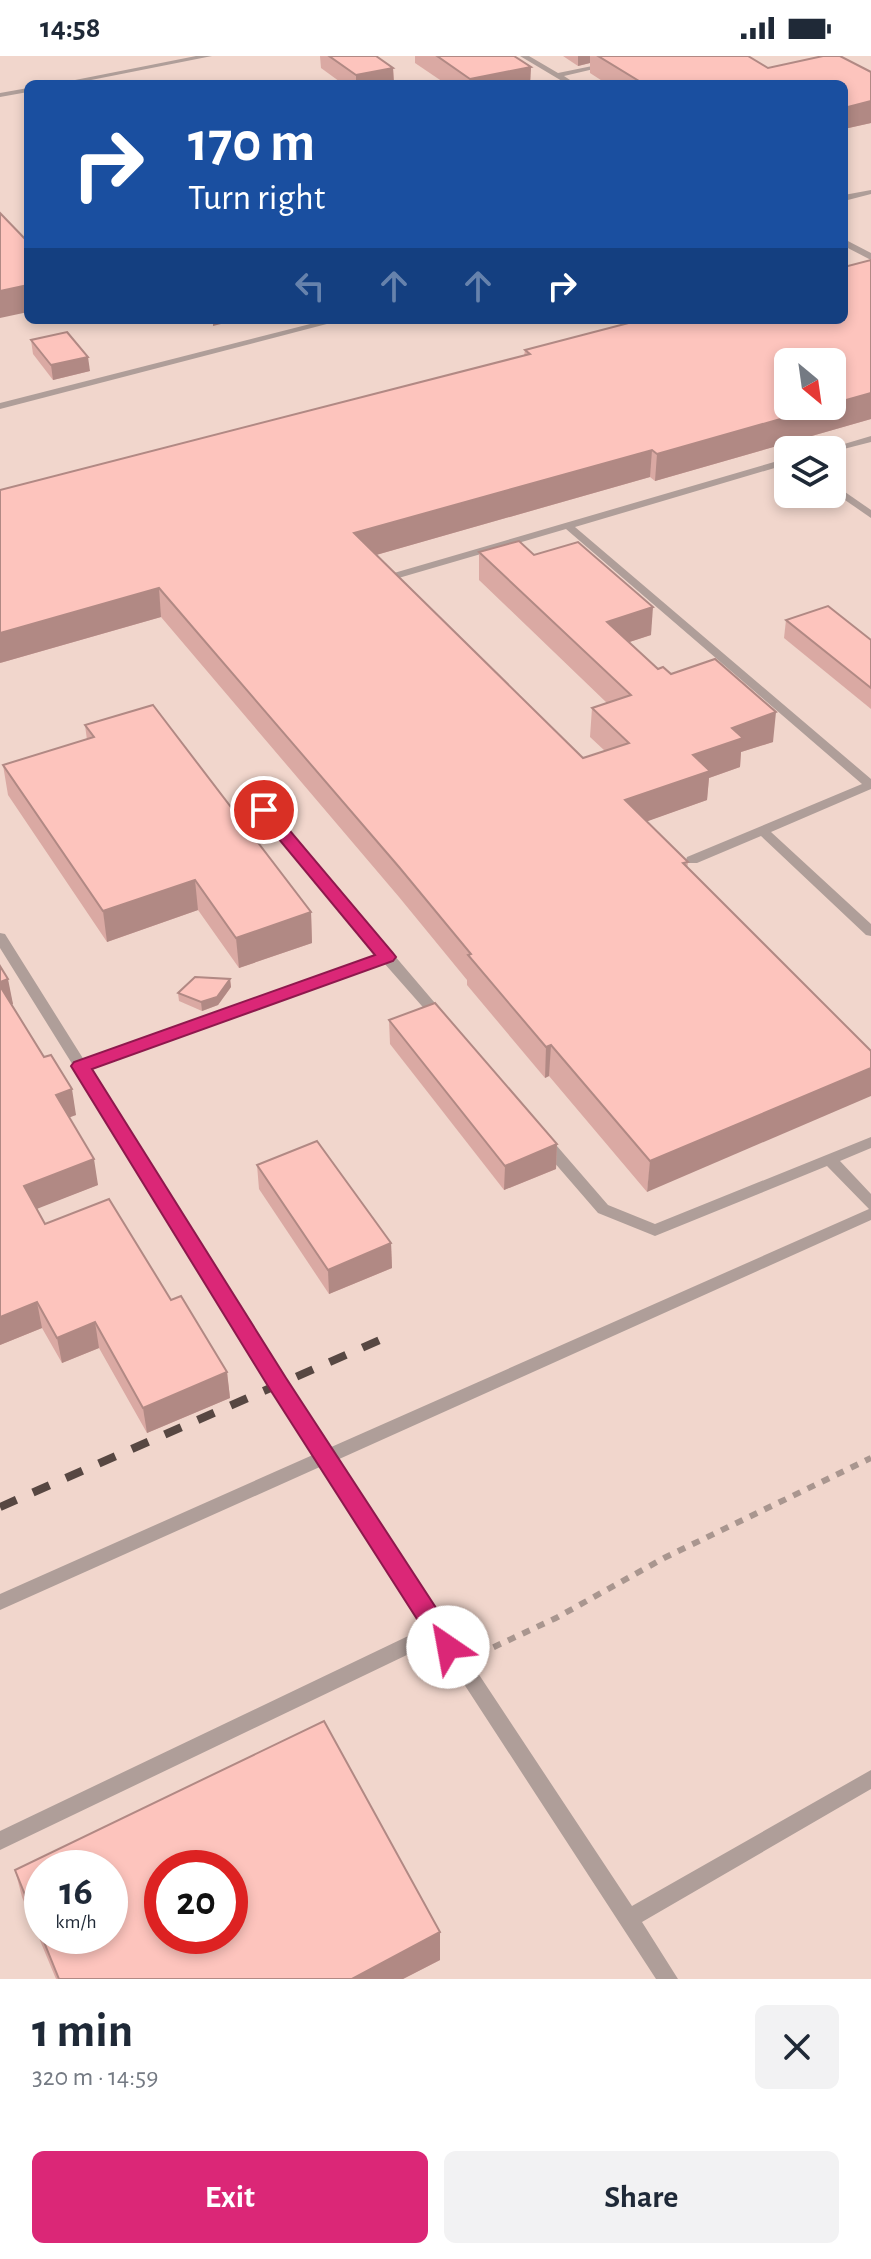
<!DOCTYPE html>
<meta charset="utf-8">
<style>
body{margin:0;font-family:"Alegreya Sans",sans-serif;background:#f2f2f3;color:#1f2937;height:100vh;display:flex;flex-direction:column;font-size:30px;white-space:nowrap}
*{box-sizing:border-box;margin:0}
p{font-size:26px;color:#747a83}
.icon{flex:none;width:44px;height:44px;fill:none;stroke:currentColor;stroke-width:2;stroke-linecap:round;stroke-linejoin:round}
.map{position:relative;height:1923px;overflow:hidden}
.sheet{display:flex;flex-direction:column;background:#fff;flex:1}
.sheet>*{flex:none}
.banner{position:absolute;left:24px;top:24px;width:824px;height:244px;border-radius:12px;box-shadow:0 4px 12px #0003;background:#1a4fa0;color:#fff;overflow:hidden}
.needle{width:52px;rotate:151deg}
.tools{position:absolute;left:774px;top:292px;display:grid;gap:16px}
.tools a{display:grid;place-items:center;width:72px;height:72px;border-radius:12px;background:#fff;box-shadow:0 4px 12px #0003;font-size:40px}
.speed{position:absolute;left:24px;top:1794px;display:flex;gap:16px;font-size:40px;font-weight:700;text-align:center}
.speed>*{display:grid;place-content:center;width:104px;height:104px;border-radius:50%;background:#fff;box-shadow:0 4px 12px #0003;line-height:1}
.speed small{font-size:20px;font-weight:400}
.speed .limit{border:12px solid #d22;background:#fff;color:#111}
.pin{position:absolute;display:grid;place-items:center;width:68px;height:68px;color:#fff;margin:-34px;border:4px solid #fff;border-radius:50%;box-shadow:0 2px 8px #0007}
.me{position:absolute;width:88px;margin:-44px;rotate:327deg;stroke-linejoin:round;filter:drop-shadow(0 0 6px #0008)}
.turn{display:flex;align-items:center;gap:28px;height:168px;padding:0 32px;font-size:36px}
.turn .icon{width:104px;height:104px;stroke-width:2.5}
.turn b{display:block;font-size:56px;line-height:68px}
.lanes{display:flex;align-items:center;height:76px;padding:0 32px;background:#0003;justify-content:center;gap:40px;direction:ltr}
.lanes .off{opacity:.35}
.round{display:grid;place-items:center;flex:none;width:84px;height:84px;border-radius:12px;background:#f2f2f3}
.summary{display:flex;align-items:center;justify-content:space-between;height:136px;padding:0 32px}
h1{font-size:48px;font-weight:700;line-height:60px}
.action{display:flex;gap:16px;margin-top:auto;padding:16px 32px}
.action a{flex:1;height:92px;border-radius:12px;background:#db2777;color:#fff;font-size:32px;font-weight:700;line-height:92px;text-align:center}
.action a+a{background:#f2f2f3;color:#1f2937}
.status{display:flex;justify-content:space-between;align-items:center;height:56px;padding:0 40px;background:#fff;direction:ltr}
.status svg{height:22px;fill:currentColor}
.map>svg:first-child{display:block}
</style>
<div class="status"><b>14:58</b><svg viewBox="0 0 49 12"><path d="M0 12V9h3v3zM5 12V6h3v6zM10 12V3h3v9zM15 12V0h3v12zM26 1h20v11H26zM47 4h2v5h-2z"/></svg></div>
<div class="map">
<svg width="871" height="1923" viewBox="0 0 871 1923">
<rect width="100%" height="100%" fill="#fde6dd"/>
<path fill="#f1d6cc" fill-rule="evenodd" d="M0 0H871V1923H0ZM28 28H844V264H28ZM788 306H832V350H788ZM788 394H832V438H788ZM42 1812H110V1880H42ZM162 1812H230V1880H162Z"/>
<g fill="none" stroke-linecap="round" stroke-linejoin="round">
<path stroke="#a9968f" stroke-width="6" stroke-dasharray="8 8" stroke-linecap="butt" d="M479 1598 556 1562 664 1502 871 1402"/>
<g fill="#af9e99" fill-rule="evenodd">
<path d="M196 0H212L71 28H55Z"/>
<path d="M520 0H529L558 17 607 7 611 9 564 20 576 28H567Z"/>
<path d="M28 32V36L0 41V37Z"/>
<path d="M871 134V138L844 145V139Z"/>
<path d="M844 183 871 197V204L844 190Z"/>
<path d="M326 264H342L0 353V347Z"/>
<path d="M871 380V386L832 396V394H824Z"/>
<path d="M788 402V408L575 471 871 723V733L771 776 871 868V880L866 879 761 780 697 807H687L686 804 687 801 862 728 566 473 402 521 398 522 393 519 394 517Z"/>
<path d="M832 427 871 454V462L832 435Z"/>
<path d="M264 750 268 751 446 960 448 963 446 966H436L384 907 89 1012 329 1392 869 1153 827 1110 655 1180 598 1157 540 1090 538 1086 540 1082H550L608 1149 655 1168 871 1081V1092L840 1105 871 1138V1164L337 1404 632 1850 871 1714V1733L642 1866 678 1923H656L436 1585 0 1794V1775L427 1571 322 1410 0 1554V1538L315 1398 0 892V877L5 878 84 1004 378 899 260 757 258 754 260 751Z"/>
</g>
<path stroke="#574742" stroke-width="8" stroke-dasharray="18 18" stroke-linecap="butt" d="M0 1451 391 1279"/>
</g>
<g fill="#daa9a3">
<path d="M320 0H376L393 12 394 28H343L321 12Z"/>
<path d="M415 0H514L531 11 530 28H446L415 7Z"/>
<path d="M563 0H748L768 12 871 16V67L844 73V28H607L590 17V7L578 10Z"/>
<path d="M871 204V363L655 425 650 421 376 499 583 702 605 695 590 681 592 652 607 647 479 524V496L534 499 651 579 629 586 658 613 671 618 773 686 741 696 740 711 709 722 707 744 647 765 688 806 647 1136 549 1020 545 1022 467 929V924L399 841 161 561 0 607 524 300 525 294Z"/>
<path d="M31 284 90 315 53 324 33 298Z"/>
<path d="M786 564 871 584V653L784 582Z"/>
<path d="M85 669 311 856 312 887 239 912 198 854 107 886 8 739 3 709 87 684Z"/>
<path d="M0 910 13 948 11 949 76 1059 69 1061 98 1129 37 1152 45 1168 171 1244 227 1316 230 1342 147 1377 99 1292 62 1307 42 1272 0 1289Z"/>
<path d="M230 923 231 931 218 949 202 955 179 945 178 937Z"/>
<path d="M389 964 557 1088 556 1113 504 1134 390 988Z"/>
<path d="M257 1109 391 1187 392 1212 329 1238 259 1133Z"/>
<path d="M15 1814 440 1904 403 1923H56L22 1841Z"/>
</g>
<g fill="#b18984">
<path d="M578 0H590V7L578 10Z"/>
<path d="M531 11 530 28H469L470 23Z"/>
<path d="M393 12 394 28H356V19Z"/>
<path d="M871 45V67L844 73V52Z"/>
<path d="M28 229V256L0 262V235Z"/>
<path d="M213 264H237L213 270Z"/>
<path d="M88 301 90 315 53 324 51 309Z"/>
<path d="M871 337V363L655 425 657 398 826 350H832V348Z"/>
<path d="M652 394 650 421 355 505 354 477Z"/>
<path d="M159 532 161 561 0 607V577Z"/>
<path d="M653 551 651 579 605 594 607 566Z"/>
<path d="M776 656 773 686 741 696 740 711 709 722 707 744 623 774 625 744 693 699 732 672Z"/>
<path d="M195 824 198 854 107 886 103 855Z"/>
<path d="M311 856 312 887 239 912 236 882Z"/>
<path d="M8 923 13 948 2 952 0 939V926Z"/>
<path d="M230 923 231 931 218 949 202 955 201 946Z"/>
<path d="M551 989 549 1020 545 1022 546 991Z"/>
<path d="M871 1012V1040L647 1136 650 1105Z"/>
<path d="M72 1033 76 1059 60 1065 56 1039Z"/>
<path d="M557 1088 556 1113 504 1134 505 1110Z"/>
<path d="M94 1103 98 1129 29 1156 24 1130Z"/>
<path d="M391 1187 392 1212 329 1238 328 1214Z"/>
<path d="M37 1246 42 1272 0 1289V1261Z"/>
<path d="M95 1266 99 1292 62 1307 57 1282Z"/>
<path d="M227 1316 230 1342 147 1377 143 1352Z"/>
<path d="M440 1876V1904L403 1923H352Z"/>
</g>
<g fill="#fdc4bd" stroke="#b18984" stroke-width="2" fill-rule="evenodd">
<path d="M329 0H376L393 12 356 19Z"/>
<path d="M437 0H514L531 11 470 23Z"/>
<path d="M598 0H748L768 12 823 0H840L871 16V45L844 52V28H644Z"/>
<path d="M0 157 28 186V229L0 235Z"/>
<path d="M871 204V337L832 348V306H788V350H826L657 398 652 394 354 477 583 702 629 687 592 652 631 639 479 496 519 485 534 499 578 486 653 551 607 566 658 613 663 611 671 618 715 603 776 656 732 672 743 682 693 699 710 715 625 744 688 806 683 807 871 995V1012L650 1105 551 989 546 991 468 899 471 898 399 811 159 532 0 577V434L530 298 525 294 640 264H844V211Z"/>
<path d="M67 276 88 301 51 309 31 284Z"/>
<path d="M828 550 871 584V632L786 564Z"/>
<path d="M153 649 311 856 236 882 195 824 103 855 3 709 94 681 85 669Z"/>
<path d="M0 910 8 923 0 926Z"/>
<path d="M195 921 230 923 217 941 201 946 178 937Z"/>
<path d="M0 930 44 1001 51 999 72 1033 56 1039 94 1103 24 1130 45 1168 109 1143 171 1244 181 1240 227 1316 143 1352 95 1266 57 1282 37 1246 0 1261Z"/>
<path d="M435 947 557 1088 505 1110 389 964Z"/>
<path d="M317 1085 391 1187 328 1214 257 1109Z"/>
<path d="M324 1665 440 1876 352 1923H59L15 1814ZM42 1812H110V1880H42ZM162 1812H230V1880H162Z"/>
</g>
<path fill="#db2777" stroke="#8e194d" stroke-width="2" d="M264 749 270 751 393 897 396 901 393 905 92 1013 286 1322 457 1584 460 1591 457 1599 448 1602 440 1599 271 1335 71 1010 74 1006 375 899 258 758V751Z"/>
</svg>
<div class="tools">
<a><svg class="needle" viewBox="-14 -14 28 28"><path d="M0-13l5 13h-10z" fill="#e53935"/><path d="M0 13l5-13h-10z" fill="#747a83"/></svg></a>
<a><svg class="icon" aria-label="layers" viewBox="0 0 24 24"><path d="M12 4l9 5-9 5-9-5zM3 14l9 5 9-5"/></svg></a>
</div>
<div class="speed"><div>16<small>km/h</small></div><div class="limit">20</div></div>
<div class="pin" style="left:264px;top:754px;background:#d93025"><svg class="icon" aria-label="arrive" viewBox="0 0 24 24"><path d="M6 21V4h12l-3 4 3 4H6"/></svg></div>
<svg class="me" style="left:448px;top:1591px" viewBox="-20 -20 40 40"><circle r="19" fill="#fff"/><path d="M0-13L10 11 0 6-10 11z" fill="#db2777"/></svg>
<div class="banner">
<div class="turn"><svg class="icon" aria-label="right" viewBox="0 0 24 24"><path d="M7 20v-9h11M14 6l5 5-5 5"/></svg><div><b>170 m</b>Turn right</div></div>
<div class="lanes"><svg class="icon off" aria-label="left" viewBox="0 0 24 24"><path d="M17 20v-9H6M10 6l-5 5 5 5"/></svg><svg class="icon off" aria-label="ahead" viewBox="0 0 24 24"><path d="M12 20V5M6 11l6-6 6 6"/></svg><svg class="icon off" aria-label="ahead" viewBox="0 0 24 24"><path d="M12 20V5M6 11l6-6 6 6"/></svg><svg class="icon" aria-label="right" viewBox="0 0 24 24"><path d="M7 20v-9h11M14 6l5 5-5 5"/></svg></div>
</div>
</div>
<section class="sheet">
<div class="summary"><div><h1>1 min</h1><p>320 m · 14:59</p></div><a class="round"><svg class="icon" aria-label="close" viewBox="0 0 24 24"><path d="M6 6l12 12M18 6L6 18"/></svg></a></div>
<div class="action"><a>Exit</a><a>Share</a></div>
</section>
